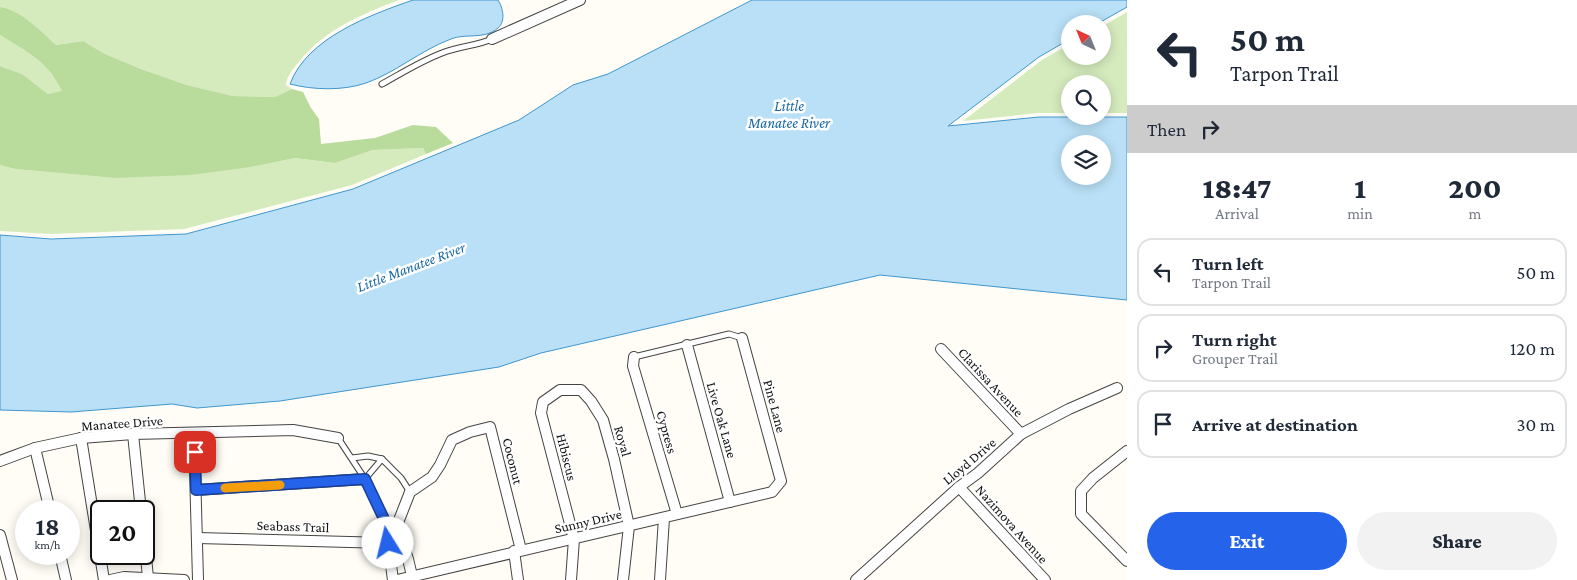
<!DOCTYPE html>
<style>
body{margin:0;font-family:"Crimson Pro",serif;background:#f2f2f3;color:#1f2937;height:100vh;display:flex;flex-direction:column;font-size:19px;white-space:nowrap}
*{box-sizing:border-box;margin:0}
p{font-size:16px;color:#747a83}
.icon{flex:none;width:28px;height:28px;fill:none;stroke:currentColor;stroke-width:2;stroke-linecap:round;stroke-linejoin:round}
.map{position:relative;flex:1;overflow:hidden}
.drawer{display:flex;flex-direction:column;background:#fff;width:450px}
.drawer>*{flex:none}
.guide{background:#fff;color:#1f2937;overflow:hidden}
.needle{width:32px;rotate:317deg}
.fabs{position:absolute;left:1061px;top:15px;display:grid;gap:10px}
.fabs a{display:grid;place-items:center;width:50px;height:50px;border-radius:50%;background:#fff;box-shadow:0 2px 12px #0003;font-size:25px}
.speed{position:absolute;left:15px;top:500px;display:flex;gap:10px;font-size:25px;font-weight:700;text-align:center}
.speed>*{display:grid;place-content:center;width:65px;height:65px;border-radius:50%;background:#fff;box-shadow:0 2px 12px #0003;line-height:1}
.speed small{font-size:12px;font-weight:400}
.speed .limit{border:2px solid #111;border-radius:8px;background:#fff;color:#111}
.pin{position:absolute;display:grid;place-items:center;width:42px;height:42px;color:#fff;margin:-21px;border-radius:10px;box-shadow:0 2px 8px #0006}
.me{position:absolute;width:55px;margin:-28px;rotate:351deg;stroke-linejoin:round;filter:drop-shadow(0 0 4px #0008)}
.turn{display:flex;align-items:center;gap:18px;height:105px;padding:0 20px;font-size:22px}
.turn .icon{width:65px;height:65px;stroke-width:2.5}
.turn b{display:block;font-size:35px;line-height:42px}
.then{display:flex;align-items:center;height:48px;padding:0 20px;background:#0003;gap:10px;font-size:19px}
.eta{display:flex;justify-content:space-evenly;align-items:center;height:85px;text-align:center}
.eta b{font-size:30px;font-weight:800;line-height:35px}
.action{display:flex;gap:10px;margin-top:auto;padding:10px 20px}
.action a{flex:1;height:58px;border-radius:30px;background:#2563eb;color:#fff;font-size:20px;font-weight:800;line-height:58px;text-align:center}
.action a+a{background:#f2f2f3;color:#1f2937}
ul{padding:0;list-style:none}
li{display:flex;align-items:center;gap:15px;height:68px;margin:0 10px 8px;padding:0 10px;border:2px solid #e0e1e3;border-radius:15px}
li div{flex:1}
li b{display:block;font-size:19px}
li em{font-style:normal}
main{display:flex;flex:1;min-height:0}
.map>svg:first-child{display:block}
</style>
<main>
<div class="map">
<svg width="1127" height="580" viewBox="0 0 1127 580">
<rect width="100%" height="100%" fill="#fffdf5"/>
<g fill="#d5ebbd">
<path d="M0 0H399C362 14 324 30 299 62 293 69 287 75 286 85L292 89 275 97 233 96 187 85 141 69 105 54 83 41 56 45C42 32 20 9 0 7Z"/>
<path d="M1127 12V113H1103L1102 84H1070V113H1038L963 121 1042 60 1070 44V56H1102L1103 26Z"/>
<path d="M0 35C28 53 47 60 63 92L48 94 22 74 0 66Z"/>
<path d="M423 148 426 154 352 185 184 229 51 234 0 231V165L15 169 114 178 251 167 295 158 335 163 373 150Z"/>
</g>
<path fill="#b9dc9c" d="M0 7C20 9 42 32 56 45L83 41 105 54 141 69 187 85 233 96 275 97 292 89 303 92 311 108 319 119 321 144 375 138 413 125 436 127 453 143 426 154 423 148 373 150 335 163 295 158 251 167 190 175 114 178 15 169 0 165V66L22 74 48 94 62 91C47 60 28 53 0 35Z"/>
<g fill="#b9e0f7" stroke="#3f96cf" fill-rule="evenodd">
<path d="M413 0H498C503 8 506 21 498 28 484 40 466 33 451 39 421 50 395 73 366 83 343 91 313 90 290 84 307 38 370 15 413 0Z"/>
<path d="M752 0H1127V7L1097 24H1070V39L1039 57 948 126 1039 117H1127V300L880 275 541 353 499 367 280 401 197 408 172 404 71 412 0 410V235L51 239 186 234 353 189 519 120 573 85 608 74ZM1070 144H1102V176H1070Z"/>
</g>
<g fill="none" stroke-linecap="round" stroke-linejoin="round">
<defs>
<g id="lane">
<path d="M382 84C402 73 421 61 442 53 459 46 476 46 492 39"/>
<path d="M634 357 729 334 742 338"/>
<path d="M338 438 365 479 382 459 401 478 410 492"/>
<path d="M352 458 368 456 382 459"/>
<path d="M365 479 384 519 387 541"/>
</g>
<g id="street">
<path d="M492 39 580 0"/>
<path d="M687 345 730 502"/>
<path d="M941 349 1021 434"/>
<path d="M634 357 633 366 677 514"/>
<path d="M194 433 198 580"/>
<path d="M133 434 141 511"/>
<path d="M81 438 104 580"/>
<path d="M35 448 50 511"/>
<path d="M1127 451 1093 478 1081 491V514L1127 561"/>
<path d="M0 461 35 448 81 438 133 434 293 430 338 438"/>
<path d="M959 487 1045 580"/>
<path d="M196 490 365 479"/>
<path d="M397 527 408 559 412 576"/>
<path d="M0 535 12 580"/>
<path d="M144 536 148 578"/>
<path d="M197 538 388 543"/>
<path d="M514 551 518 580"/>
<path d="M60 554 66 580"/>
<path d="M110 580 124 577 184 580"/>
<path d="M393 580 388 543 394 533 410 492 432 477 440 465 452 440 470 432 490 427 521 550"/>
<path d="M397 580C522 550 647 522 772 492L781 481 742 338"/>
<path d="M571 580 574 539 541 413 543 402 560 390H581L591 401 603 420 614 459 629 526 623 580"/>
<path d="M660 580 664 518"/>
<path d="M856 580 959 487 978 473 1021 434 1069 409 1117 388"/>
</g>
</defs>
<use href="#lane" stroke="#444" stroke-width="7"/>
<use href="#street" stroke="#444" stroke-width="12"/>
<use href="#lane" stroke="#fff" stroke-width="5"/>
<use href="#street" stroke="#fff" stroke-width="10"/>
</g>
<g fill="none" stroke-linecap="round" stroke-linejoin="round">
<defs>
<path id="route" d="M195 452 196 490 365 479 384 519 388 543"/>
</defs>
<use href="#route" stroke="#184099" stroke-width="12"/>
<use href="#route" stroke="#2563eb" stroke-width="9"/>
<path stroke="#f59e0b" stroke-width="9" d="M225 488 280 485"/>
</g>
<g text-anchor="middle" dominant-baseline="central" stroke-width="5" stroke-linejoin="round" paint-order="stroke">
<g font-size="14" fill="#111" stroke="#fff">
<text transform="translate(991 382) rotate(47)">Clarissa Avenue</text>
<text transform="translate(775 406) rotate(75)">Pine Lane</text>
<text transform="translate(722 420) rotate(74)">Live Oak Lane</text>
<text transform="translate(122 423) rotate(-4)">Manatee Drive</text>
<text transform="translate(667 432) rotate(74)">Cypress</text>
<text transform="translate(623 441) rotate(74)">Royal</text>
<text transform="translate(567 457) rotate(76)">Hibiscus</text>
<text transform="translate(513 461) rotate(76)">Coconut</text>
<text transform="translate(969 461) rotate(-40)">Lloyd Drive</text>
<text transform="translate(588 521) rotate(-13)">Sunny Drive</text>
<text transform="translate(1012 524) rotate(48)">Nazimova Avenue</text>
<text transform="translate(293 526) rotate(2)">Seabass Trail</text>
</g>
<g font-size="15" font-style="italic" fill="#1768a6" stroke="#fff">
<text x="789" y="106">Little<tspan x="789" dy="17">Manatee River</tspan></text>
<text transform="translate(411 267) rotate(-21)">Little Manatee River</text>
</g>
</g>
</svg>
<div class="fabs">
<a><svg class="needle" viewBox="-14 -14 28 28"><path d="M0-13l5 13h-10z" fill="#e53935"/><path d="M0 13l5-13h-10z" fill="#747a83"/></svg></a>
<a><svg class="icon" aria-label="search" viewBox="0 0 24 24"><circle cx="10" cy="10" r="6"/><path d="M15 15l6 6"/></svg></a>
<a><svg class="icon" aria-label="layers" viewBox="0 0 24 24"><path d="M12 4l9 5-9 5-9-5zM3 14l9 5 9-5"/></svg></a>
</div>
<div class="speed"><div>18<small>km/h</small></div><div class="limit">20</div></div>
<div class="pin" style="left:195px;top:452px;background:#d93025"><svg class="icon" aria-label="arrive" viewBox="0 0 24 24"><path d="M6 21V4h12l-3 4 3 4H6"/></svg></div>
<svg class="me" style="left:388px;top:543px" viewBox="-20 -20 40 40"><circle r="19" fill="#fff"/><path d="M0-13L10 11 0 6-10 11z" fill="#2563eb"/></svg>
</div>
<section class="drawer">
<div class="guide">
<div class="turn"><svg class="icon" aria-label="left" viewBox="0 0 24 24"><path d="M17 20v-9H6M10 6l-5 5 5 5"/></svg><div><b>50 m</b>Tarpon Trail</div></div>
<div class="then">Then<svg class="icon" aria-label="right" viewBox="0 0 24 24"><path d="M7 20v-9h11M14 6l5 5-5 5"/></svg></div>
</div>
<div class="eta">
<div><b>18:47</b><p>Arrival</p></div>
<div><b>1</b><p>min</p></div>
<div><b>200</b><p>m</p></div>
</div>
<ul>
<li><svg class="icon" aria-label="left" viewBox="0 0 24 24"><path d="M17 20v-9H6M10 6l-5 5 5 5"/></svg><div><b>Turn left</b><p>Tarpon Trail</p></div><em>50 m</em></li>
<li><svg class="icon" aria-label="right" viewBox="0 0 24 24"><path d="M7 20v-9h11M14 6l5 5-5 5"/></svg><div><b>Turn right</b><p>Grouper Trail</p></div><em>120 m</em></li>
<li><svg class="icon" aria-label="arrive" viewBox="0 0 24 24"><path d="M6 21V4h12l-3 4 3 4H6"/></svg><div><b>Arrive at destination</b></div><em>30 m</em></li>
</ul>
<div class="action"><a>Exit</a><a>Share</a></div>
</section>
</main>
